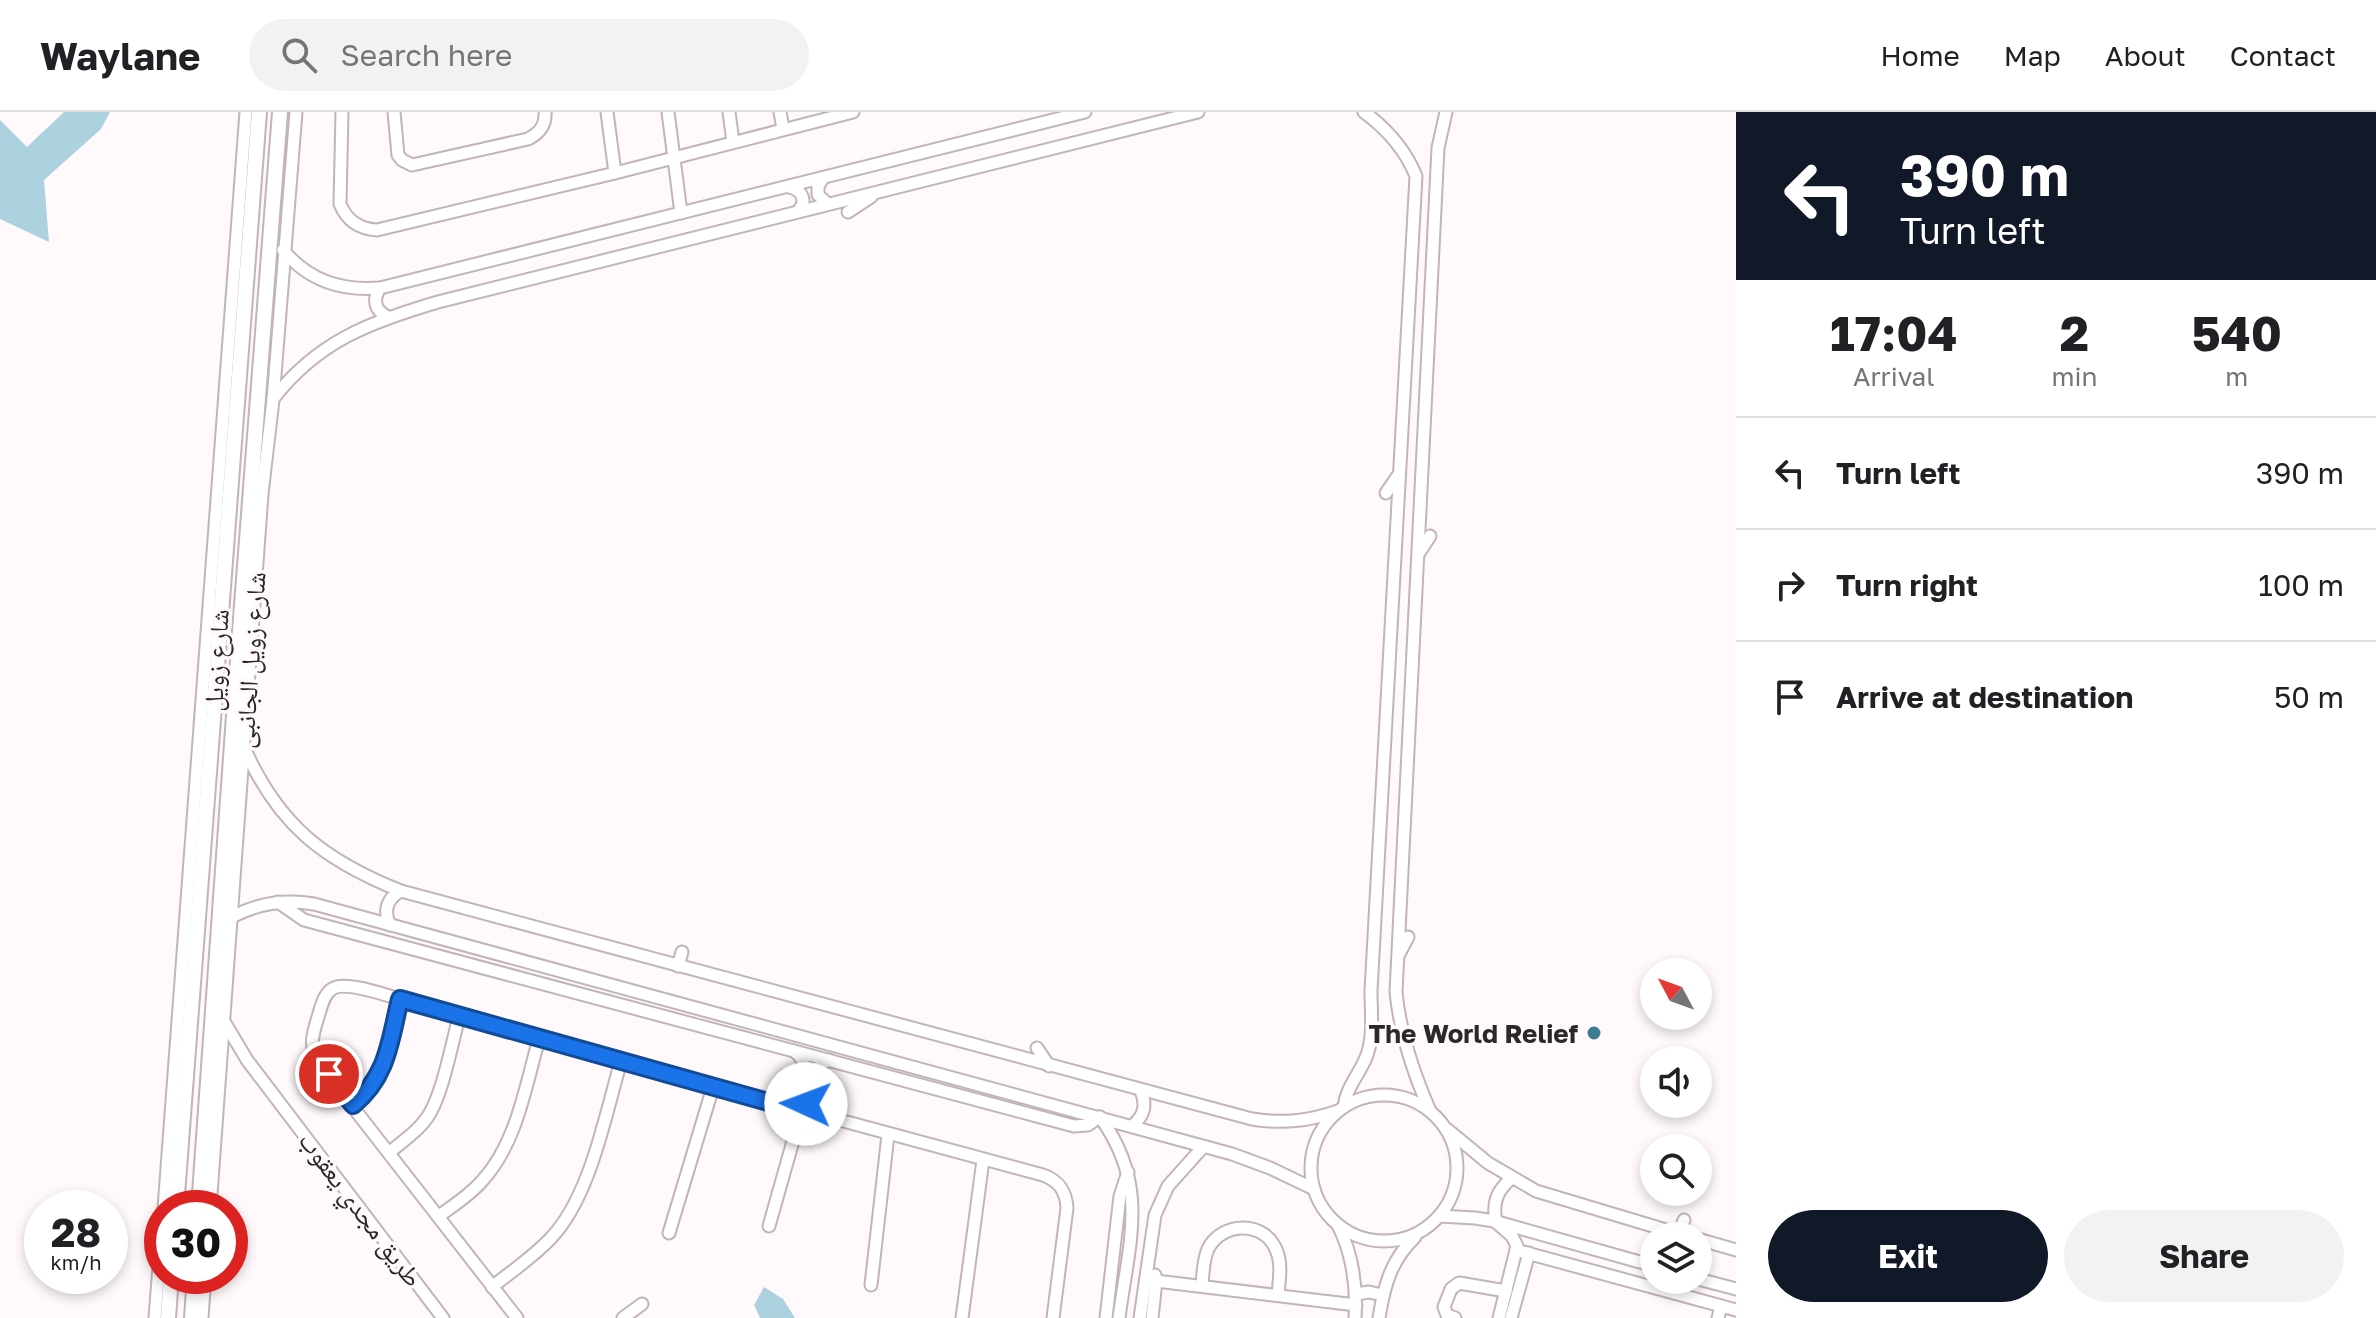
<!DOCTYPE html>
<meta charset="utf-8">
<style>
body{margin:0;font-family:"Golos Text","Noto Naskh Arabic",sans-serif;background:#f2f2f2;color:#202124;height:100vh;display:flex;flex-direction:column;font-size:30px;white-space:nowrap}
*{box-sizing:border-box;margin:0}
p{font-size:26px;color:#757577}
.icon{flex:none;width:44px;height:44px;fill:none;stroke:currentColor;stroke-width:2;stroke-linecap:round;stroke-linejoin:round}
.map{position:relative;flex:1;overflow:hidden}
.details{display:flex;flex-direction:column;background:#fff;width:640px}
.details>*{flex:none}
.hud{background:#111827;color:#fff;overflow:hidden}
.needle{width:52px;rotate:311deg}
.tools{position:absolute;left:1640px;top:846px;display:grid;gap:16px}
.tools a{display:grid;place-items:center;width:72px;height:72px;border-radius:50%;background:#fff;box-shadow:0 4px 12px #0003;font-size:40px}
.speed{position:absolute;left:24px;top:1078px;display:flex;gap:16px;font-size:40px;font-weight:700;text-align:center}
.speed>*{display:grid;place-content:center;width:104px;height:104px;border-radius:50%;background:#fff;box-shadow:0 4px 12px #0003;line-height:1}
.speed small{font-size:20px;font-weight:400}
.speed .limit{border:12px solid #d22;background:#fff;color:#111}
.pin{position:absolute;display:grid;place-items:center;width:68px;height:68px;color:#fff;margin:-34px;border:4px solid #fff;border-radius:50%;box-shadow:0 2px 8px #0007}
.me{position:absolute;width:88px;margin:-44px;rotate:272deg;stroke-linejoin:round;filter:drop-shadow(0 0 6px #0008)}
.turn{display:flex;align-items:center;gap:28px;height:168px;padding:0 32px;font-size:36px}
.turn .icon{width:104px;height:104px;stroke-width:2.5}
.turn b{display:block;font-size:56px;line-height:68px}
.eta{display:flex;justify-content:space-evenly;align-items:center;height:136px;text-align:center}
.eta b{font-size:48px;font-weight:700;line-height:56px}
.primary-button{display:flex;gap:16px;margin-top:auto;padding:16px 32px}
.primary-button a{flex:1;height:92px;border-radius:48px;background:#111827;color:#fff;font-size:32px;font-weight:700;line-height:92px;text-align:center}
.primary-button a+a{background:#f2f2f2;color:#202124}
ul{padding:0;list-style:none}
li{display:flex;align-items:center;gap:24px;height:112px;padding:0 32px;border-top:2px solid #e0e0e0}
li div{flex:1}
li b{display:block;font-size:30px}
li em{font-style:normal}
header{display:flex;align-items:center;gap:48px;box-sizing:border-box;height:112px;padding:0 40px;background:#fff;border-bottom:2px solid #e0e0e0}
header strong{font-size:38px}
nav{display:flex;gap:44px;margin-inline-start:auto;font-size:28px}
.search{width:560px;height:72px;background:#f2f2f2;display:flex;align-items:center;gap:20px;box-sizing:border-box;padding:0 28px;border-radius:44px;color:#757577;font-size:30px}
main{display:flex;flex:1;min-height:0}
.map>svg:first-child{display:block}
</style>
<header>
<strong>Waylane</strong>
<div class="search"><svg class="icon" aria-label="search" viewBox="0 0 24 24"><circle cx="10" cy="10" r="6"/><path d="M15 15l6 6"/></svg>Search here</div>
<nav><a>Home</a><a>Map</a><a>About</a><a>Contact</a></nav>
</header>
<main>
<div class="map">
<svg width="1736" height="1206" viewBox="0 0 1736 1206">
<rect width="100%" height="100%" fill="#fff9fb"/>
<g fill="#acd1df">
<path d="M64 0H110L101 17 44 68 49 130 0 107V8L27 35Z"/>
<path d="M764 1175 783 1187 795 1206H760L754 1193Z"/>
</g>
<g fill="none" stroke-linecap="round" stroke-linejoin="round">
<defs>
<g id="minor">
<path d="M342 0 340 92C347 109 359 117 377 118L615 61 853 0"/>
<path d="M394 0 398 43 402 48 412 53 528 27C540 21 546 13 545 0"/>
<path d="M607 0 615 61"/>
<path d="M668 0 681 101"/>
<path d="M729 0 733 30"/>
<path d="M780 0 783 17"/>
<path d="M823 66 818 74V83L828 92"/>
<path d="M789 75C803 78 808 90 797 100"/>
<path d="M848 100 871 85"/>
<path d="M283 138C309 169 341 179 380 176L1085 0"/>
<path d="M380 176C372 188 375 199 388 205"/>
<path d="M273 287C318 229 370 210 438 190L1198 0"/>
<path d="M1386 381 1399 362"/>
<path d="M1419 441 1430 424"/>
<path d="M243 633C277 712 323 748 401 779L1252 1007C1283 1012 1309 1009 1338 999"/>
<path d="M278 790 304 808 1074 1014 1088 1013 1099 1005"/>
<path d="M232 805C258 791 284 787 314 792L1232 1042 1270 1056 1314 1077"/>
<path d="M390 813C383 799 387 786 401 779"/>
<path d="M1399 842 1408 825"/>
<path d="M678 854 682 840"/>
<path d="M225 911 247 948 443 1206"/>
<path d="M1037 936 1049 954"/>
<path d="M794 939C813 953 803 973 798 992"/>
<path d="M809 979C813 965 815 954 829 948"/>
<circle cx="1384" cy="1056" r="73"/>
<path d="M353 993C388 964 390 928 400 887"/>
<path d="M1344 995C1346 975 1360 962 1367 943 1374 923 1371 900 1371 879L1416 64C1405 37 1387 17 1364 0"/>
<path d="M1430 999C1413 960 1400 922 1396 880L1438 36 1446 0"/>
<path d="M810 1000 1043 1063C1059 1069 1066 1079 1067 1096L1053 1206"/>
<path d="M1100 1005C1150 1074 1129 1129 1119 1206"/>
<path d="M1132 1014C1144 1004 1147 994 1141 979"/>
<path d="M1448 1018 1488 1051 1536 1079 1686 1124"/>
<path d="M390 1040C404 1028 421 1017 430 1001 443 979 452 931 459 905"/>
<path d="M164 1096 246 0"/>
<path d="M210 1096 262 382 273 288 296 0"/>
<path d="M439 1104C454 1093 470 1083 482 1069 517 1031 525 975 539 927"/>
<path d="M1439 1104 1475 1106 1494 1109 1654 1154"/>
<path d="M1338 1113C1353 1143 1357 1173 1355 1206"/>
<path d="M769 1114 799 1008"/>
<path d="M669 1121 713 975"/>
<path d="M1679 1122 1684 1108"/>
<path d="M1698 1127 1736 1138"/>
<path d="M1516 1138 1736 1198"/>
<path d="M1698 1167 1736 1177"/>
<path d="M1156 1169 1356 1193"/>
<path d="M871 1173 888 1023"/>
<path d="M1202 1174C1203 1162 1203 1148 1208 1137 1222 1109 1266 1108 1277 1140 1282 1153 1279 1169 1278 1183"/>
<path d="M492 1175C512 1159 533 1145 550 1127 590 1086 605 1004 621 949"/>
<path d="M1356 1182 1369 1180 1382 1183"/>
<path d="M155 1206 162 1116"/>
<path d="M202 1206 205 1164"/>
<path d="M517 1206 317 949C309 933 313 921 318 905 321 896 323 883 332 877 344 868 385 883 400 887L793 997"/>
<path d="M623 1206 642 1192"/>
<path d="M962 1206 983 1048"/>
<path d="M1106 1206 1120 1084 1128 1060"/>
<path d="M1140 1206 1155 1103 1168 1074 1203 1035"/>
<path d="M1152 1206 1156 1169 1155 1163"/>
<path d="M1379 1206C1384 1174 1391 1148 1415 1125"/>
<path d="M1455 1206 1447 1203 1444 1195 1451 1177 1459 1171 1506 1179"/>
<path d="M1499 1206 1517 1134 1512 1124 1496 1110C1492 1091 1497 1078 1512 1066"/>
<path d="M1511 1206 1529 1141"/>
<path d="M1718 1206 1721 1194"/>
</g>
<g id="major">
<path d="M176 1096 259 0"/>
<path d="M199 1096 240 519 280 0"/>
<path d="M168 1206 171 1164"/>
<path d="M192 1206 195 1164"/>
</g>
</defs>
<use href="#minor" stroke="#c2b4b9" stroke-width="15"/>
<use href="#major" stroke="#c2b4b9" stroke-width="18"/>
<use href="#minor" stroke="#fff" stroke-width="11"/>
<use href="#major" stroke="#fff" stroke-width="14"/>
</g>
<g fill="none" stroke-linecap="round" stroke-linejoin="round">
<defs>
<path id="route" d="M329 962 353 993C388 964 390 928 400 887L793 997 798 992H806"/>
</defs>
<use href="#route" stroke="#114b97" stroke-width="20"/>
<use href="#route" stroke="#1a73e8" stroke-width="14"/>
</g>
<circle fill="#3d7b90" stroke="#fff9fb" stroke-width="3" cx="1594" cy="921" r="8"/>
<g text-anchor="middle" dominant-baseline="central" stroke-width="7" stroke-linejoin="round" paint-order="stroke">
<g font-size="26" fill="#2c2729" stroke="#fff9fb">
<text transform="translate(216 548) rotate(-86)">شارع زويل</text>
<text transform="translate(250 548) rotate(-86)">شارع زويل الجانبى</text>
<text transform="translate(361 1097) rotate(53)">طريق مجدي يعقوب</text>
</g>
<g font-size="26" font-weight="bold" fill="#2c2729" stroke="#fff9fb" text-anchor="end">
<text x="1578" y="921">The World Relief</text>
</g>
</g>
</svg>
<div class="tools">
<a><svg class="needle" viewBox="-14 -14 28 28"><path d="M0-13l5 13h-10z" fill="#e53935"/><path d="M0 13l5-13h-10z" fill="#757577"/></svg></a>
<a><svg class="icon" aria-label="sound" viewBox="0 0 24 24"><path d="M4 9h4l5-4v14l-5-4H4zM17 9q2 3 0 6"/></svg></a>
<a><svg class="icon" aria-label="search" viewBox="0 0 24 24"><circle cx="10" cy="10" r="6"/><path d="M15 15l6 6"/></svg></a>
<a><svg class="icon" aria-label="layers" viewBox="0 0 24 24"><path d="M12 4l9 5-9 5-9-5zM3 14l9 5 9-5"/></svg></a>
</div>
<div class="speed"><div>28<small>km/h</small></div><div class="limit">30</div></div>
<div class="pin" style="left:329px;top:962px;background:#d93025"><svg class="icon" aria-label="arrive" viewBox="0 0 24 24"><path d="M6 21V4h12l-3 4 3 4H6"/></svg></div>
<svg class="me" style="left:806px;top:992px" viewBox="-20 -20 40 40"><circle r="19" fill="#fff"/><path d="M0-13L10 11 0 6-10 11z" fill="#1a73e8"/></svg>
</div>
<section class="details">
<div class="hud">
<div class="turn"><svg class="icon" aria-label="left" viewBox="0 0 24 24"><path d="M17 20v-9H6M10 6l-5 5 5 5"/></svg><div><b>390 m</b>Turn left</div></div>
</div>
<div class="eta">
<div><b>17:04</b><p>Arrival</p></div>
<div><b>2</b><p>min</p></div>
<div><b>540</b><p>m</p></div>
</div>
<ul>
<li><svg class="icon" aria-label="left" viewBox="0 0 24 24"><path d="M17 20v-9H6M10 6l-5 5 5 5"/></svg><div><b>Turn left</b></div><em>390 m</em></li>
<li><svg class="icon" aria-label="right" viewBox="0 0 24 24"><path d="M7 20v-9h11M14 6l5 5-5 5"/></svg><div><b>Turn right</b></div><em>100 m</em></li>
<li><svg class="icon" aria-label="arrive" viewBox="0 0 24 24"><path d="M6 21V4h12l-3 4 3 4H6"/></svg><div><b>Arrive at destination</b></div><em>50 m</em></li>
</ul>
<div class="primary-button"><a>Exit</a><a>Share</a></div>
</section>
</main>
